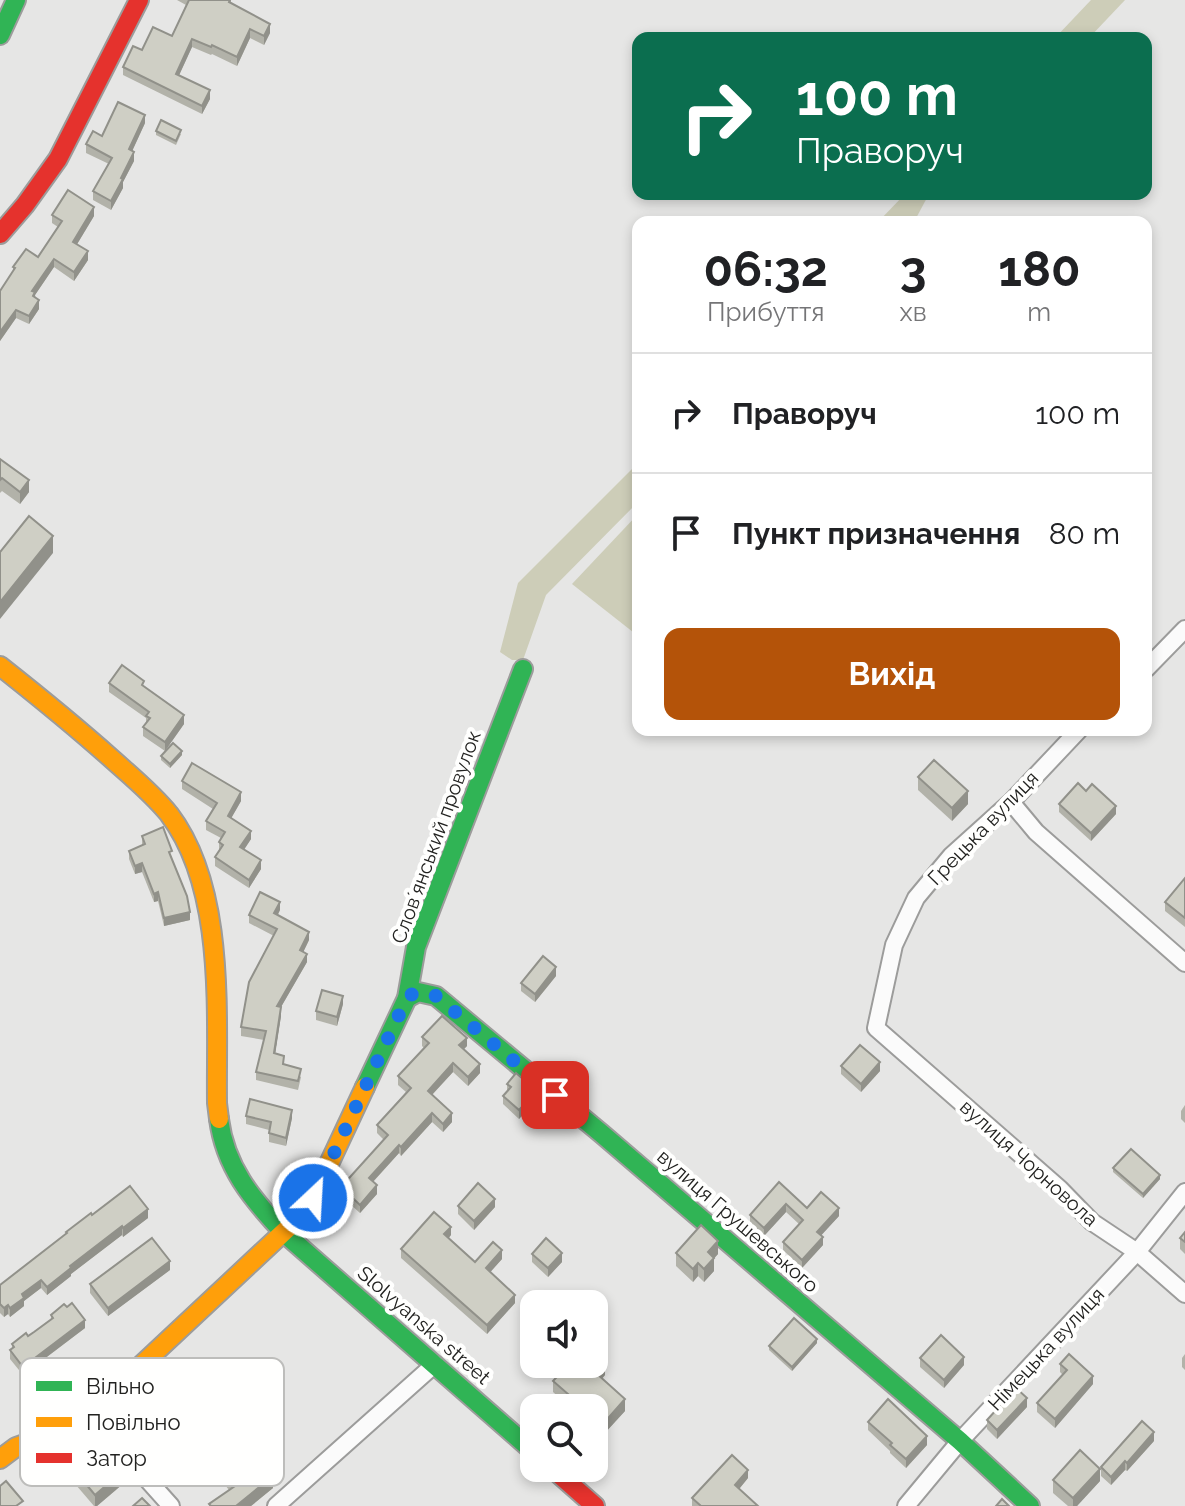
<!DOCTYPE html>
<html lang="uk">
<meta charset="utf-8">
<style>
body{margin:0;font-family:Raleway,sans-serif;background:#f2f2f2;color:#202124;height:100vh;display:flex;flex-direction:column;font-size:30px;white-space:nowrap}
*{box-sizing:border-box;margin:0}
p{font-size:26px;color:#757577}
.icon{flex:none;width:44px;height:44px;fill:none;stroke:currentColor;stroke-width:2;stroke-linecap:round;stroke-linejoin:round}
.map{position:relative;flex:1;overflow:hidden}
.side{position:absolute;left:632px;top:216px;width:520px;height:520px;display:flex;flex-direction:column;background:#fff;border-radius:16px;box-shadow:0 4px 12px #0003}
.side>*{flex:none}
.guide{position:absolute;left:632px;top:32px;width:520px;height:168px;border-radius:16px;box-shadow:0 4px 12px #0003;background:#0b6e4f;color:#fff;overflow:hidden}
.buttons{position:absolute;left:520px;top:1290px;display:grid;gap:16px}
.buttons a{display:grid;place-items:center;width:88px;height:88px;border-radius:16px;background:#fff;box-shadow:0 4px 12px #0003;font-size:40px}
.pin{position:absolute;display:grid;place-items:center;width:68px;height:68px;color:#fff;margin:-34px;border-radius:16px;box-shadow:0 4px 12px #0006}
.me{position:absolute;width:88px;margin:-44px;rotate:25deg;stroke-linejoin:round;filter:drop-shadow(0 0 6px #0008)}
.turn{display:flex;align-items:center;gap:28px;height:168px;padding:0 32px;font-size:36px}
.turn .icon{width:104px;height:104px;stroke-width:2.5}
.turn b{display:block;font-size:56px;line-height:68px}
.eta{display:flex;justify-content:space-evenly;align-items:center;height:136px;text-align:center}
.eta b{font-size:48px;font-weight:700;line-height:56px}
.primary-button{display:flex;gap:16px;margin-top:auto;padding:16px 32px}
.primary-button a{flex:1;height:92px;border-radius:16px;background:#b45309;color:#fff;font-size:32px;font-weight:700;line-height:92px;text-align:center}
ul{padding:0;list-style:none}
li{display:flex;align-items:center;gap:24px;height:120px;padding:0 32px;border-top:2px solid #e0e0e0}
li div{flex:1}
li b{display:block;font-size:30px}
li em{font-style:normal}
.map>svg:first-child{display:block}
</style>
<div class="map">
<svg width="1185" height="1506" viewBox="0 0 1185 1506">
<rect width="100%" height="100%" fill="#e6e6e5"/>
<g fill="#cdcdb8">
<path d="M1091 0H1125L1089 38H1055Z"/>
<path d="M905 194H929L914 222H878Z"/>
<path d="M638 463V502L546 595 523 660H512L500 652 518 583Z"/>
<path d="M638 514V636L572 584Z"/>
</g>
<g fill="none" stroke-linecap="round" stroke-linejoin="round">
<defs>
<g id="street">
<path d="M1146 669 1185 629"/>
<path d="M1079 730 1011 802 951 856 916 898 894 945 876 1028 1060 1189 1092 1222 1137 1252 1185 1294"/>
<path d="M1011 802 1036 832 1185 963"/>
<path d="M93 1419 171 1506"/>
<path d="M276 1506 435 1364"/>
<path d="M906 1506 960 1441 1137 1252 1185 1192"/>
</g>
<g id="fast">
<path d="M0 35 16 0"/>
<path d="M407 998 418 992 436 996 602 1134 960 1441 1030 1506"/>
<path d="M365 1087 407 998 416 947 523 669"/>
<path d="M219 1119C225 1167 252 1199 284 1233L534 1452"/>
</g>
<g id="slow">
<path d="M0 666C38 696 76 727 112 759 131 776 153 794 169 814 226 889 216 1013 217 1103L219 1119"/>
<path d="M0 1459 16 1447 93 1419 104 1400 303 1214 313 1198 365 1087"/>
</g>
<g id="jam">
<path d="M0 234 25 205 58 159 139 0"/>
<path d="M552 1468 595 1506"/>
</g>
</defs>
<use href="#street" stroke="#9c9c9b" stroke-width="20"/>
<use href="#fast" stroke="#9c9c9b" stroke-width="22"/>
<use href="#slow" stroke="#9c9c9b" stroke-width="22"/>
<use href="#jam" stroke="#9c9c9b" stroke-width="22"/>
<use href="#street" stroke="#fbfbfb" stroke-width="16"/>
<use href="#fast" stroke="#30b455" stroke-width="18"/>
<use href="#slow" stroke="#ff9f0a" stroke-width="18"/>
<use href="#jam" stroke="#e5322d" stroke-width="18"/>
</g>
<g fill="#b2b2a9">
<path d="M177 0H231V4L270 33 264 45 250 38 237 66 212 54 211 55 192 47 179 75 210 99 202 114 123 75V67L142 50 172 36 186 5Z"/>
<path d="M145 123 132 151 134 161 123 182V188L111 210 93 200V191L109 164 86 153V144L102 136Z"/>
<path d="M156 131 181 134 176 145 156 135Z"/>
<path d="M52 215 94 216 77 244 88 260 74 281 54 267 35 295 39 309 29 324 16 318 0 341V291L13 272V267L38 257 58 227 52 223Z"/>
<path d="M0 459 29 492 20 504 2 491 0 493Z"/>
<path d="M109 683 144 687 184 724 165 751 143 736V727L146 723V718L109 692Z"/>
<path d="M182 755 170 768 161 760V756Z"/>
<path d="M918 777 968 804 952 821 918 790Z"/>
<path d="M182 781 241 801 231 818 251 839 244 849 261 869 249 888 215 866V857L219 851V842L221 838 206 830V821L213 809 182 789Z"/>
<path d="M1059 804 1116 814 1091 841 1059 812Z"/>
<path d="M142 836 172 859 190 920 164 926 158 901 154 902 142 872 135 874 129 859V851L142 846Z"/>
<path d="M1185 878V927L1165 911V902Z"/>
<path d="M280 910 278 915 309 940 303 952 307 962 281 1007V1016L275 1053 284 1065 301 1077 298 1090 256 1080V1072L264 1040 241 1036V1027L274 936 249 923V915Z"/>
<path d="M556 976 535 1002 521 991V983Z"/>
<path d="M343 1004 337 1026 316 1020V1011Z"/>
<path d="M422 1037 467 1046 464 1049 480 1073 468 1086 453 1072 432 1095 452 1122 443 1132 432 1122 401 1156 399 1153 373 1182 377 1194 360 1213 341 1196V1187L384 1140 377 1133V1125L406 1092 398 1085V1076L424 1048 422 1046Z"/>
<path d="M841 1066 880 1071 861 1092 841 1074Z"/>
<path d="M507 1084 537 1099 519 1119 503 1104V1096L507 1092Z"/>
<path d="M1185 1105V1123L1181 1119V1111Z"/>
<path d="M246 1116 292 1118 286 1146 269 1142V1130L246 1124Z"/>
<path d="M1113 1168 1160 1179 1143 1198 1113 1172Z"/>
<path d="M779 1182 807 1208 839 1216 821 1235 823 1245 802 1268 783 1250V1242L799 1224 786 1212 764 1236 750 1223V1215Z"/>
<path d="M458 1206 495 1207 474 1230 458 1214Z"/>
<path d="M92 1215 148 1218 123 1237 122 1235 71 1274V1276L47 1295 41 1288 24 1301V1306L10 1317 8 1314 4 1317 0 1313V1285L66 1235V1232Z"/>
<path d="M1185 1232V1254L1180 1249V1238Z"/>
<path d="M451 1235 449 1238 475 1262 502 1259 490 1272 515 1303 487 1334 401 1258V1249Z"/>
<path d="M676 1253 718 1254 714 1258V1271L704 1282 698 1276 693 1282 676 1266Z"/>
<path d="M532 1254 562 1262 548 1277 532 1262Z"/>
<path d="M170 1270 108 1316 90 1293V1284Z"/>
<path d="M51 1315 85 1328 23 1375 10 1359V1350L12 1349V1344L28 1336 51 1320Z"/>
<path d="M817 1343 792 1371 769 1350V1346Z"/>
<path d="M1185 1354V1370L1182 1367V1358Z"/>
<path d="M920 1358 964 1365 944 1388 920 1367Z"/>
<path d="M1060 1364 1093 1384 1055 1428 1037 1412V1403L1063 1375 1060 1372Z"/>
<path d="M605 1375 602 1379 625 1411 603 1435 594 1428V1408H571L553 1392V1381Z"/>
<path d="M177 1378 221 1389 179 1422 178 1425 183 1439 166 1454 147 1431V1422L182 1393 177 1387Z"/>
<path d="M1027 1407 997 1439 987 1429V1420Z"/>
<path d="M868 1422 927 1445 906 1468 890 1453V1451L868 1430Z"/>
<path d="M1154 1441 1127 1471 1125 1470 1111 1485 1101 1476V1467Z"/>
<path d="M76 1472 124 1483 97 1506H94L76 1485Z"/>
<path d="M225 1473 273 1488 251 1506H209V1504L229 1490 225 1485Z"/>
<path d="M748 1478 739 1489 758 1506H692V1498Z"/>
<path d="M1053 1480 1100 1481 1077 1506H1068L1053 1493Z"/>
</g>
<g fill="#91918a">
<path d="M270 24V33L264 45V36Z"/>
<path d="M250 29V38L237 66V57Z"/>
<path d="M192 39V47L176 82V74Z"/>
<path d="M210 90V99L202 114V106Z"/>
<path d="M145 115V123L129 158V149Z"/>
<path d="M134 152V161L123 182V188L111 210V201Z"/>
<path d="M94 207V216L73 251V242Z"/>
<path d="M88 251V260L74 281V272Z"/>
<path d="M54 259V267L35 295V301L33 304 32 291Z"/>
<path d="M39 300V309L29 324V316Z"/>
<path d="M16 310V318L0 341V332Z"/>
<path d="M29 480V492L20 504V492Z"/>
<path d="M53 536V553L0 619V602Z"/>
<path d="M184 715V724L165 751V742Z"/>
<path d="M182 751V755L170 768V764Z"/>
<path d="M968 791V804L952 821V808Z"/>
<path d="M241 792V801L228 824V816Z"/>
<path d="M1116 806V814L1091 841V833Z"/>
<path d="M251 831V839L240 856V847Z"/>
<path d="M261 860V869L249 888V880Z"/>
<path d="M142 863V872L135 874V866Z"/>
<path d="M158 892V901L154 902V894Z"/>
<path d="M280 902V910L274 921V913Z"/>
<path d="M190 912V920L164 926V918Z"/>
<path d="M309 932V940L300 959V950Z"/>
<path d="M307 954V962L281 1007V1016L274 1062 277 1006Z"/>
<path d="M556 967V976L535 1002V994Z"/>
<path d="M343 996V1004L337 1026V1017Z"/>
<path d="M467 1038V1046L459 1054V1045Z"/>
<path d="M880 1062V1071L861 1092V1084Z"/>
<path d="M453 1063V1072L428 1099V1091Z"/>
<path d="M480 1064V1073L468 1086V1077Z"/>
<path d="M537 1091V1099L519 1119V1110Z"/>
<path d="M292 1110V1118L286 1146V1138Z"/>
<path d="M432 1113V1122L401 1156V1147Z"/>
<path d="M452 1113V1122L443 1132V1124Z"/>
<path d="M399 1145V1153L369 1186V1178Z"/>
<path d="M1160 1175V1179L1143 1198V1194Z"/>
<path d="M377 1185V1194L360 1213V1205Z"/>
<path d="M495 1199V1207L474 1230V1221Z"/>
<path d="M786 1204V1212L764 1236V1228Z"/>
<path d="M839 1208V1216L817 1240V1232Z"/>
<path d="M148 1209V1218L123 1237V1228Z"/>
<path d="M122 1226V1235L71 1274V1276L47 1295V1287L70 1266Z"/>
<path d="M451 1227V1235L444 1243V1234Z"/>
<path d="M823 1237V1245L802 1268V1260Z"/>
<path d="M718 1241V1254L710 1263 714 1258V1271L704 1282V1269L708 1252Z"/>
<path d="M502 1250V1259L486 1277V1268Z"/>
<path d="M562 1253V1262L548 1277V1268Z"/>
<path d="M170 1261V1270L108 1316V1308Z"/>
<path d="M698 1263V1276L693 1282V1269Z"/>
<path d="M41 1280V1288L24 1301V1306L10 1317V1308L22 1294Z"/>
<path d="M515 1295V1303L487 1334V1325Z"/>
<path d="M8 1305V1314L4 1317V1308Z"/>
<path d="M85 1320V1328L23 1375V1367Z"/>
<path d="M817 1339V1343L792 1371V1367Z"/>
<path d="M964 1357V1365L944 1388V1380Z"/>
<path d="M605 1364V1375L596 1385V1373Z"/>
<path d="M1093 1376V1384L1055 1428V1419Z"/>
<path d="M221 1380V1389L179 1422V1424L174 1429V1420L178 1414Z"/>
<path d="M1027 1398V1407L997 1439V1430Z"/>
<path d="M625 1399V1411L603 1435V1424Z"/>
<path d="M183 1431V1439L166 1454V1445Z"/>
<path d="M1154 1432V1441L1127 1471V1463Z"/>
<path d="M927 1436V1445L906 1468V1459Z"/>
<path d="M1125 1461V1470L1111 1485V1477Z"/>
<path d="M1100 1469V1481L1077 1506H1073V1498Z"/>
<path d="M124 1470V1483L97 1506H95V1495Z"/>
<path d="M748 1470V1478L735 1494V1485Z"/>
<path d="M273 1476V1488L251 1506H236Z"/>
</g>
<g fill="#cfcfc5" stroke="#91918a" stroke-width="2">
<path d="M189 0H230L229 2 270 24 264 36 250 29 237 57 212 45 211 47 192 39 176 74 210 90 202 106 123 67 133 46 142 50 153 27 172 36Z"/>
<path d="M118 102 145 115 129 149 134 152 121 178 123 179 111 201 93 191 112 158 86 144 93 131 102 136Z"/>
<path d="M161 120 181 130 176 141 156 131Z"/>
<path d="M68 190 94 207 73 242 88 251 74 272 54 259 32 291 35 292 33 296 39 300 29 316 16 310 0 332V291L15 268 13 267 26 249 38 257 62 221 52 215Z"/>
<path d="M0 459 29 480 20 492 2 478 0 480Z"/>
<path d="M29 516 53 536 0 602V552Z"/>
<path d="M122 665 144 681 142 685 184 715 165 742 143 727 150 718 146 716 149 712 109 683Z"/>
<path d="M173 743 182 751 170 764 161 756Z"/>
<path d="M934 760 968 791 952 808 918 777Z"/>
<path d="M192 763 241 792 228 816 251 831 240 847 261 860 249 880 215 857 223 845 219 842 225 832 206 821 217 803 182 781Z"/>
<path d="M1078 783 1086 791 1092 784 1116 806 1091 833 1059 804Z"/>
<path d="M163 827 172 851 169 852 187 896 190 912 164 918 158 892 154 894 142 863 135 866 129 851 145 844 142 836Z"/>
<path d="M1185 878V918L1165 902Z"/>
<path d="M260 892 280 902 274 913 309 932 300 950 307 954 277 1006 281 1007 274 1053 284 1056 283 1064 301 1069 298 1081 256 1072 266 1031 241 1027 249 982 277 929 249 915Z"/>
<path d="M543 956 556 967 535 994 521 983Z"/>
<path d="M322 990 343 996 337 1017 316 1011Z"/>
<path d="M442 1016 467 1038 459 1045 480 1064 468 1077 453 1063 428 1091 452 1113 443 1124 432 1113 401 1147 399 1145 369 1178 377 1185 360 1205 341 1187 388 1135 377 1125 411 1088 398 1076 429 1043 422 1037Z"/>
<path d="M860 1045 880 1062 861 1084 841 1066Z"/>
<path d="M516 1073 537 1091 519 1110 503 1096 511 1087 507 1084Z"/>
<path d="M250 1099 292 1110 286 1138 269 1133 271 1122 246 1116Z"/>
<path d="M1131 1149 1160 1175 1143 1194 1113 1168Z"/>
<path d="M779 1182 807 1208 821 1192 839 1208 817 1232 823 1237 802 1260 783 1242 803 1220 786 1204 764 1228 750 1215Z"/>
<path d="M478 1183 495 1199 474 1221 458 1206Z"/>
<path d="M130 1186 148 1209 123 1228 122 1226 70 1266 71 1268 47 1287 41 1280 22 1294 24 1298 10 1308 8 1305 4 1308 0 1304V1285L67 1233 66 1232 91 1213 92 1215Z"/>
<path d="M434 1212 451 1227 444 1234 475 1262 493 1242 502 1250 486 1268 515 1295 487 1325 401 1249Z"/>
<path d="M701 1225 718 1241 708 1252 714 1258 704 1269 698 1263 693 1269 676 1253Z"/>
<path d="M1185 1232V1242L1180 1238Z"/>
<path d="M152 1238 170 1261 108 1308 90 1284Z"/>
<path d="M546 1238 562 1253 548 1268 532 1254Z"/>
<path d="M72 1303 85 1320 23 1367 10 1350 14 1347 12 1344 26 1333 28 1336 34 1332 53 1318 51 1315 64 1304 67 1307Z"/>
<path d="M794 1318 817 1339 792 1367 769 1346Z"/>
<path d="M941 1335 964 1357 944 1380 920 1358Z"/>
<path d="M594 1354 605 1364 596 1373 625 1399 603 1424 594 1417V1408H584L553 1381 569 1364H594Z"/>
<path d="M1069 1354 1093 1376 1055 1419 1037 1403 1067 1370 1060 1364Z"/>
<path d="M1016 1388 1027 1398 997 1430 987 1420Z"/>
<path d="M888 1399 927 1436 906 1459 890 1445 892 1443 868 1422Z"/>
<path d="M1142 1421 1154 1432 1127 1463 1125 1461 1111 1477 1101 1467Z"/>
<path d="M104 1447 124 1470 95 1495 76 1472Z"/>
<path d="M1080 1450 1100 1469 1073 1498 1053 1480Z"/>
<path d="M253 1451 273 1476 236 1506H211L209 1504 235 1486 225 1473Z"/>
<path d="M732 1455 748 1470 735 1485 758 1506H701L692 1498Z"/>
<path d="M6 1481 23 1501 16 1506H0V1486Z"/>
<path d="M142 1498 150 1506H133Z"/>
<path d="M1002 1499 1009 1506H996Z"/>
</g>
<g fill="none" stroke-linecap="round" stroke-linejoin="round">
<path stroke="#1a73e8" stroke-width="14" stroke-dasharray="0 25.2" d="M313 1198 407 998C417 989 425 991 436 996L555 1095"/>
</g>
<g text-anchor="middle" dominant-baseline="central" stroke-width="8" stroke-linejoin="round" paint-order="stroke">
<g font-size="20" fill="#222220" stroke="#fffffe">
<text transform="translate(983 828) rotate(-46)">Грецька вулиця</text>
<text transform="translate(436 837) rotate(-70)">Словʼянський провулок</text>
<text transform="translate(1029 1163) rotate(42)">вулиця Чорновола</text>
<text transform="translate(738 1221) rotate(41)">вулиця Грушевського</text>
<text transform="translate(424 1325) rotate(41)">Slolvyanska street</text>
<text transform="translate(1046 1349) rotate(-47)">Німецька вулиця</text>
</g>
</g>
<rect x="20" y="1358" width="264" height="128" rx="12" fill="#fffffe" stroke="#bdbdbb" stroke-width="2"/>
<rect x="36" y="1381" width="36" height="10" fill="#30b455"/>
<rect x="36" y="1417" width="36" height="10" fill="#ff9f0a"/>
<rect x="36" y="1453" width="36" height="10" fill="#e5322d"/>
<g font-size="22" fill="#222220">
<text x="86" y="1394">Вільно</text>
<text x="86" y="1430">Повільно</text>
<text x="86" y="1466">Затор</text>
</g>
</svg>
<div class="buttons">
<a><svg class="icon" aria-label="sound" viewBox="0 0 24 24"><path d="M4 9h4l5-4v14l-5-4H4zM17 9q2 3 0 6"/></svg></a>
<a><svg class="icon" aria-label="search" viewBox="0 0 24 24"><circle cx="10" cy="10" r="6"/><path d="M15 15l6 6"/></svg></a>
</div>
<div class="pin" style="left:555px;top:1095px;background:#d93025"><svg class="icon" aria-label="arrive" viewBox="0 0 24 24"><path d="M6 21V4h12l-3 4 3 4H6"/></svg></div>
<svg class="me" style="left:313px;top:1198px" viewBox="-20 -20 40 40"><circle r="17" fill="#1a73e8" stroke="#fff" stroke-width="3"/><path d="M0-11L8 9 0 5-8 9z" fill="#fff"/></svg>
<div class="guide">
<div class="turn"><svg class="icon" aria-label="right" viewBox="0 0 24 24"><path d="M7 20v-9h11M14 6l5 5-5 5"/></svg><div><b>100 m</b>Праворуч</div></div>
</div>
<section class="side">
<div class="eta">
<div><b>06:32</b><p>Прибуття</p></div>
<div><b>3</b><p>хв</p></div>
<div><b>180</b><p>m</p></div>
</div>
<ul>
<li><svg class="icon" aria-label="right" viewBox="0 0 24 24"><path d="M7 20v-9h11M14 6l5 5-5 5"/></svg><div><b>Праворуч</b></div><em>100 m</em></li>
<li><svg class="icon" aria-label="arrive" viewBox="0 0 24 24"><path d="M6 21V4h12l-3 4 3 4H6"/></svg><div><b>Пункт призначення</b></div><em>80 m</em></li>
</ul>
<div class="primary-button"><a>Вихід</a></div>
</section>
</div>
